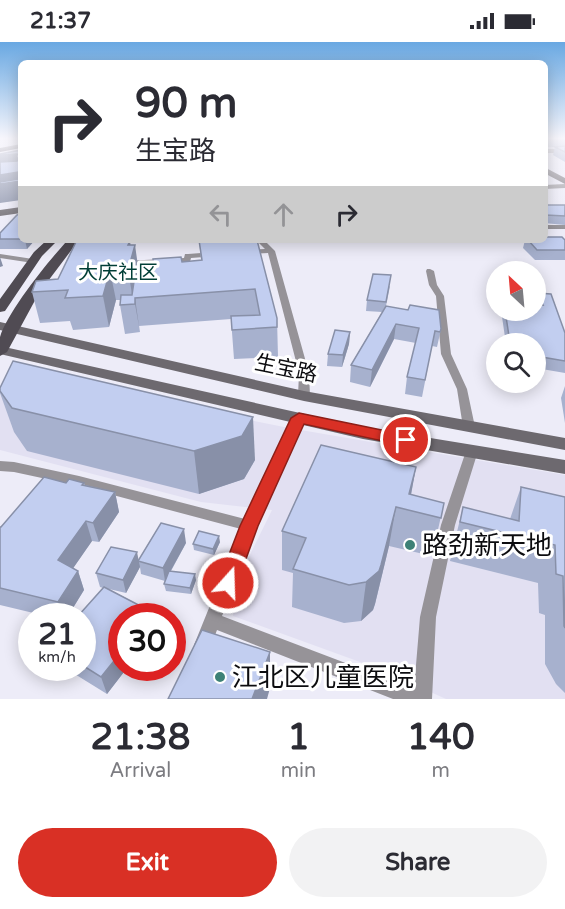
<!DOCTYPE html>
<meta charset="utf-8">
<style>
body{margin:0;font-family:"Varela Round","Noto Sans SC",sans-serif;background:#f2f2f3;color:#2b2b33;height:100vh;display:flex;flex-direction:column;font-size:22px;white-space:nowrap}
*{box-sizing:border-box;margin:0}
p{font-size:20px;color:#7c7c81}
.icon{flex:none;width:33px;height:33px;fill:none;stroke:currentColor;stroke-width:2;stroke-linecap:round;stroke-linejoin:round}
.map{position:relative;height:657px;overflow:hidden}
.details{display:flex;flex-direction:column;background:#fff;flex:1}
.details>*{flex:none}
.guide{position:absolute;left:18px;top:18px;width:530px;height:183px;border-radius:9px;box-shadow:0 3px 15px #0003;background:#fff;color:#2b2b33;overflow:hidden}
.needle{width:39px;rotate:334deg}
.tools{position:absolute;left:486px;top:219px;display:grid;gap:12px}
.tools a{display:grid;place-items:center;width:60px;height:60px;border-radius:50%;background:#fff;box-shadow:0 3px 15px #0003;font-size:30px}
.speed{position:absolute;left:18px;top:561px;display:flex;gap:12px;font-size:30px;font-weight:700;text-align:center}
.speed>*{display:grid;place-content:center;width:78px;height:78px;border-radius:50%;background:#fff;box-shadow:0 3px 15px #0003;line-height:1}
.speed small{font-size:15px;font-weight:400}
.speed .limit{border:9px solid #d22;background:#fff;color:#111}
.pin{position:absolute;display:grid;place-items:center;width:51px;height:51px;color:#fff;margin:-26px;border:3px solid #fff;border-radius:50%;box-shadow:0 2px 6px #0007}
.me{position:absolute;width:66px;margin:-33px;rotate:20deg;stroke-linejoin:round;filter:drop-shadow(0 0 4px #0008)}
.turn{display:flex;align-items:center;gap:21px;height:126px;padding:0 18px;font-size:27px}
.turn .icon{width:78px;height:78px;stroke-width:2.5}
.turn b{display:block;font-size:42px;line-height:51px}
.lanes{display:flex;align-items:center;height:57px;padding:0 18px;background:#0003;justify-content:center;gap:30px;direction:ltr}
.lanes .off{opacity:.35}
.eta{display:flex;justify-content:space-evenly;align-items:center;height:102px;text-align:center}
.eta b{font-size:36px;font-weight:700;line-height:42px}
.button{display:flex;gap:12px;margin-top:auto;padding:12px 18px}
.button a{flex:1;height:69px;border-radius:36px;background:#d93025;color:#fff;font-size:24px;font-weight:700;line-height:69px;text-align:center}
.button a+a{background:#f2f2f3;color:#2b2b33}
.status{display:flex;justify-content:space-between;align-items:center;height:42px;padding:0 30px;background:#fff;direction:ltr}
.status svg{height:16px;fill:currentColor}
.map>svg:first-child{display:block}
</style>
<div class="status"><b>21:37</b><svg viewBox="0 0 49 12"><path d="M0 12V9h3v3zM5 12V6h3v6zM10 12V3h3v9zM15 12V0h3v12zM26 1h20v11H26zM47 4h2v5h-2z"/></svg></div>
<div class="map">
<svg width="565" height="657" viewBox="0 0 565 657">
<rect width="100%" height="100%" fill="#edecf8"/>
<path fill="#e2e0f2" d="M8 329 289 386 565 433V657H446L382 628 233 574 238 537 272 468 201 460 0 408V354Z"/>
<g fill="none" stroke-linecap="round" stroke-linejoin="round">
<g fill="#969398" fill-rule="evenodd">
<rect x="544" y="107" width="21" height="4"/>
<path d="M565 142V146L544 147V143Z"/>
<rect x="544" y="183" width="21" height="4"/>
<path d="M256 198H264L275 209 309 331 310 354 308 356H300L298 354 299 331 268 211 247 212 243 210 247 208 265 207Z"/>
<path d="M214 210H217V214L191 216 190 220H187L124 223 120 221 124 219 184 216 185 212H188Z"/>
<path d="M0 212 33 217 37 219 33 221 0 216Z"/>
<path d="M427 227H430L434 229 437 243 444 254 451 312 467 347 475 385 473 388H465L463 385 457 347 441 312 436 254 429 243 426 229Z"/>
<path d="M299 372 303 373 305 376 256 484 222 574 414 647 420 575 441 483 466 409 468 406H476L478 409 455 483 436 575 432 657H393L217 588 209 609 203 611 197 609 194 603 241 487 79 444 14 430 0 429V419L14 420 79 434 245 477 293 376 295 373Z"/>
</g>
<g fill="#6d696f" fill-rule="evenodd">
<path d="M544 125 565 136V142L544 131Z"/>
<path d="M21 165V171L0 174V168Z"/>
<path d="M0 280 304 349 565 396V408L304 359 0 288Z"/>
<path d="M0 304 363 385 565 418V432L363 397 0 312Z"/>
</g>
<g fill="#504b53" fill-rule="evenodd">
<path d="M21 102V106L0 110V106Z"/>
<path d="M47 198H58L42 214 5 269 0 270V257L34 210Z"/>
<path d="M68 198H79L39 251 7 310 0 314C0 309 0 301 0 295 8 269 49 218 68 198Z"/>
</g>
</g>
<g fill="#a7b1ce">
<path d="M544 97H565V120L553 113 555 105H544Z"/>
<path d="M544 163H565V183L544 181Z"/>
<path d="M21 172V198H35L27 207H0V191Z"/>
<path d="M199 198H257L277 276 278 315 234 317 231 277 139 284 140 290 125 292 120 263 121 258H116L109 285 73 288 70 279 40 281 32 250 131 203 139 231V233L154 232 182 220 201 218Z"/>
<path d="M525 198H565V218H535L523 206Z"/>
<path d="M390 244 386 264 441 287 437 305 432 304 422 355 405 352 407 335 416 301 394 297 370 345 350 340 351 323 382 270 366 269 367 258Z"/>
<path d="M537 251 565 291V331L536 326V302H506L501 268H536V257Z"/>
<path d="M350 290 349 302 342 325 327 324 328 312Z"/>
<path d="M565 344V381L561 356Z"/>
<path d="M0 346 255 418 244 437 199 452 27 409 14 390 0 351Z"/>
<path d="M416 425 411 453 444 461 432 514 389 504 375 562 373 568 361 579 344 581 292 565 293 531 282 528V489Z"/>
<path d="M66 441H84L85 443 115 450 119 470 99 500 92 499 73 526 78 529 84 548 68 574H46L0 563V485Z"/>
<path d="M521 445 565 455V651L556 642 545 622V573L539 571 538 541 450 519 463 465 510 477Z"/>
<path d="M220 500 214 513 194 508 193 502Z"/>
<path d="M186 501 171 529 196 538 191 552 166 549 164 542 165 539 141 532 140 525 126 551 109 547 152 570 153 574H122V626H127L107 652 65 626H82V574L103 546 100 545 96 531 139 518Z"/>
</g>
<g fill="#8890a8">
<path d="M17 112 21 128 0 130V113Z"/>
<path d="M18 130 21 139V158L0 161V133Z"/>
<path d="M25 198H35L27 207Z"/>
<path d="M130 199 132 213 135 203 139 231 133 258 128 228V203Z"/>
<path d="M0 215 3 224 0 225Z"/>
<path d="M110 229 116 258 109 285 103 254Z"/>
<path d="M135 256 139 284 140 290 135 262Z"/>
<path d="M396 282 394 297 370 345 372 328Z"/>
<path d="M350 290 349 302 342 325 343 313Z"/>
<path d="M253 375 255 418 244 437 199 452 194 409Z"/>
<path d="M416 425 409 463V452Z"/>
<path d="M115 450 119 470 99 500 93 481Z"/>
<path d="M396 465 389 504 375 562 373 568 361 579 366 540Z"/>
<path d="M86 479 92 499 65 538 58 518Z"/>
<path d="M184 487 186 501 165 539 163 526Z"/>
<path d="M219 494 220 500 214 513 213 507Z"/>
<path d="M137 510 140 525 126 551 123 538Z"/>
<path d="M78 529 84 548 68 574H64L58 560Z"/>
<path d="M195 532 196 538 191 552 190 546Z"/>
<path d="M122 609V626H127L107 652 101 635Z"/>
<path d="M270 610V646L267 657H252Z"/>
</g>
<g fill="#c2cef0" stroke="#8890a8" stroke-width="1.5">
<path d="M565 104V110L555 105Z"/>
<path d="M21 108V139L0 142V140L18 137 20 133 18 130 0 133V120L17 119 20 115 17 112 0 113V112Z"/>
<path d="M544 163H565V174L546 173 544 175Z"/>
<path d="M21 172V197H0V191L17 173Z"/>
<path d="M544 195H562L565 198V208H537L528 198H544Z"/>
<path d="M199 198H257L277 276V285L232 288 231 274 260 273 255 247 135 256V262L120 263 121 253H132L135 233 154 232 153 217 181 215 182 220 202 218Z"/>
<path d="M130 199 128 203H135L128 228 110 229 103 254 65 256 68 248 32 250 36 239 58 237 76 200Z"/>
<path d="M373 232 391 233 386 260 367 258Z"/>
<path d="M537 251 551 252 565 291V319L536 314V302H529L528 296 509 294 505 268H536V262L543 263Z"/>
<path d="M410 263 439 268 441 287 440 290 435 289 425 338 407 335 419 286 396 282 372 328 351 323 386 264 408 268Z"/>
<path d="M335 288 350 290 343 313 328 312Z"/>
<path d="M13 319 253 375 242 394 194 409 12 366 0 349V346Z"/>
<path d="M321 403 416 425 409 452 444 461 441 476 396 465 381 523 379 529 366 540 349 543 293 527 306 496 282 489Z"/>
<path d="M44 435 66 441 69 437 84 441 82 443 115 450 93 481 86 479 58 518 78 529 58 560 0 546V485H1Z"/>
<path d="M521 445 565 455V586L564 584 563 534 556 532 555 503 460 480 463 465 519 479Z"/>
<path d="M161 481 184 487 163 526 138 519Z"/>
<path d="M199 489 219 494 213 507 193 502Z"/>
<path d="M111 505 137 510 123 538 96 531Z"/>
<path d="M169 529 195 532 190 546 164 542Z"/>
<path d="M104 545 152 570 148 574H122V609L101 635 82 623V574H78Z"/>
<path d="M202 588 270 610 252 657H168Z"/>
</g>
<linearGradient id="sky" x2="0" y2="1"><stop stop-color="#69a8e2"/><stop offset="0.51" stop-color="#f7f6fc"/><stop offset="1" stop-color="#f7f6fc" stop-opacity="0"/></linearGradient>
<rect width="565" height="189" fill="url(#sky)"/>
<path fill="#d93025" stroke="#8d1f18" stroke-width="1.5" d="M299 371 406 393 412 394 414 398 412 402 406 404 304 382 258 484 235 547 228 550 221 547 218 541 240 484 291 376Z"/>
<g fill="#3d8176" stroke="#fff" stroke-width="2">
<circle cx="410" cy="503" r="6"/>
<circle cx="220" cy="635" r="6"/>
</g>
<g text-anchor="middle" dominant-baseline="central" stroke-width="6" stroke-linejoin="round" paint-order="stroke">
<g font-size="20" fill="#003e36" stroke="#fff">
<text x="118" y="231">大庆社区</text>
</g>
<g font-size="21" fill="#0c0c0f" stroke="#fff">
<text transform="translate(286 327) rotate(12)">生宝路</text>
</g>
<g font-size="26" fill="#0c0c0f" stroke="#fff" text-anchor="start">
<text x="422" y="503">路劲新天地</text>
<text x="232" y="635">江北区儿童医院</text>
</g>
</g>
</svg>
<div class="tools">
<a><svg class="needle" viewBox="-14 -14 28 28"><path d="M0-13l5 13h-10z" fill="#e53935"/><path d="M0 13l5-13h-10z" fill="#7c7c81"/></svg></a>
<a><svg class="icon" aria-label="search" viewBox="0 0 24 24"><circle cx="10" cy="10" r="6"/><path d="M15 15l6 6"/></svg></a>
</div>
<div class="speed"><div>21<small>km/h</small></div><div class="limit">30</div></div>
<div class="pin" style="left:406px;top:398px;background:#d93025"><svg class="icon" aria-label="arrive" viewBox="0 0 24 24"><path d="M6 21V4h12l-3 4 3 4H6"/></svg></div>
<svg class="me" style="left:228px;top:541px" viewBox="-20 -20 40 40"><circle r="17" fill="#d93025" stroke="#fff" stroke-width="3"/><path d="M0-11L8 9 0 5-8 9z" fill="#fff"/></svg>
<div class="guide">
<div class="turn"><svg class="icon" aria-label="right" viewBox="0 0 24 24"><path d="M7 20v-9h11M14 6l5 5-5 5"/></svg><div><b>90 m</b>生宝路</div></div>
<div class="lanes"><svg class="icon off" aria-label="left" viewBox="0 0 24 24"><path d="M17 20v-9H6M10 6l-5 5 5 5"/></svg><svg class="icon off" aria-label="ahead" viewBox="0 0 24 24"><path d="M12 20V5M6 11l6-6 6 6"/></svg><svg class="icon" aria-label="right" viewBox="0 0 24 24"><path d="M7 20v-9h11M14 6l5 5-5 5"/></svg></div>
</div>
</div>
<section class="details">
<div class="eta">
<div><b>21:38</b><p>Arrival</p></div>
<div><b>1</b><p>min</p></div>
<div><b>140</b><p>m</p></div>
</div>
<div class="button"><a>Exit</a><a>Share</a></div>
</section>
